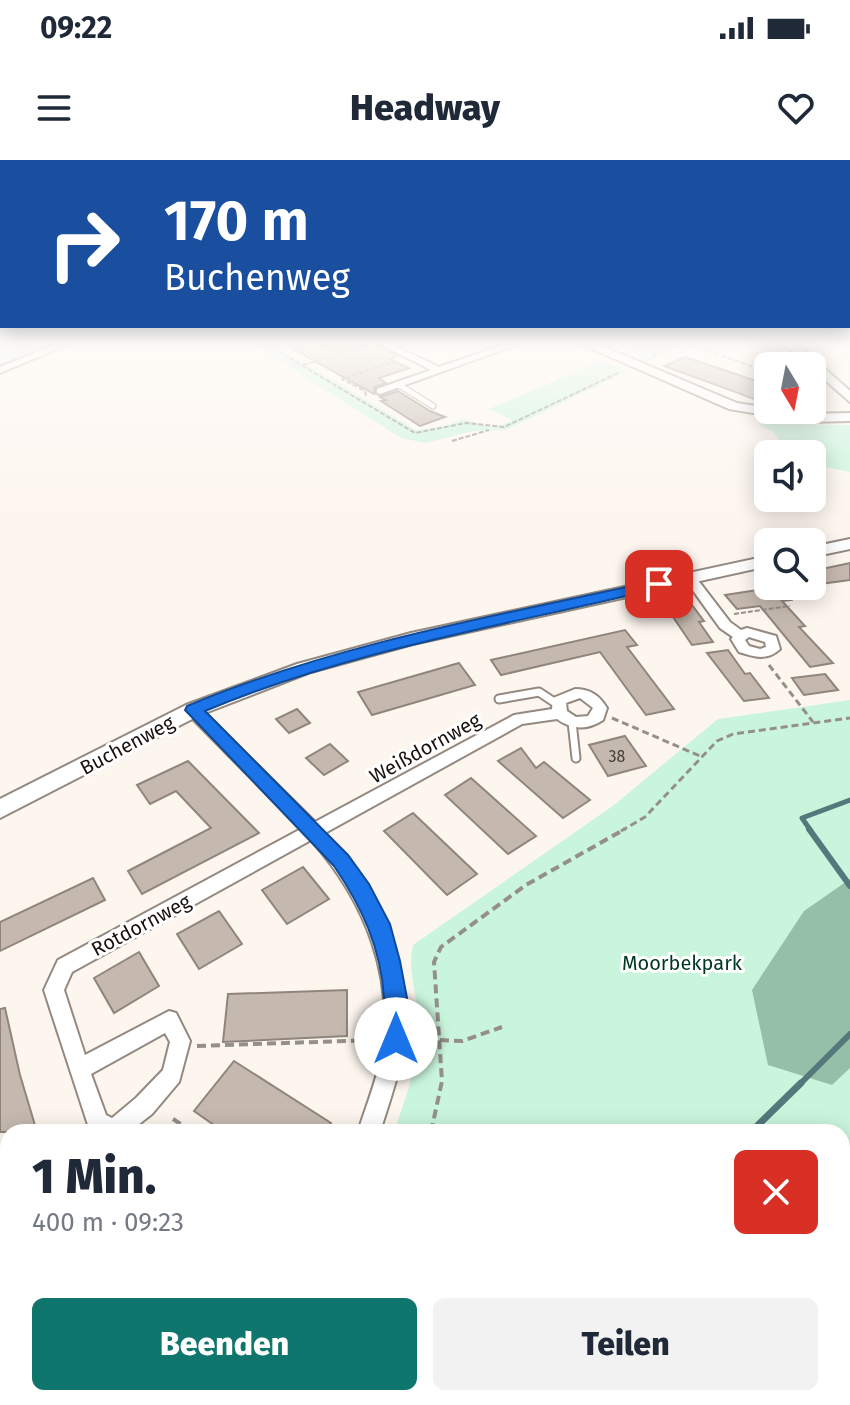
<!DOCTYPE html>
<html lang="de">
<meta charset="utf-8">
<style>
body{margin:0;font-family:"Fira Sans",sans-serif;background:#f2f2f3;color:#1f2937;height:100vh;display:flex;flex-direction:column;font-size:30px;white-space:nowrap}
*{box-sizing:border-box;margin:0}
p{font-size:26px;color:#747a83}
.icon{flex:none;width:44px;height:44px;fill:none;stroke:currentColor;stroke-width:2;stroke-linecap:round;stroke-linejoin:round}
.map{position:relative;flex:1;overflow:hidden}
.side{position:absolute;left:0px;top:964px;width:850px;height:282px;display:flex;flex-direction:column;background:#fff;border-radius:24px 24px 0 0;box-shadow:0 4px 20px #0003}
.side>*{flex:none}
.hud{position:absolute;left:0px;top:0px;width:850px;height:168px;box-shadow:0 4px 20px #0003;background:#1a4fa0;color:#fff;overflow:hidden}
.needle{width:52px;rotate:170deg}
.buttons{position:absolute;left:754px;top:192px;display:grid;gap:16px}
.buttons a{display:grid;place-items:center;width:72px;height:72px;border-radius:12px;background:#fff;box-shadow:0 4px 20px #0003;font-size:40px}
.pin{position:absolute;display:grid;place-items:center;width:68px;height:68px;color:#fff;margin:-34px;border-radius:16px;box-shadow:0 4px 12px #0006}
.me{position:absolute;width:88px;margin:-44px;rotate:0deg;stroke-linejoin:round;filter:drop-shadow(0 0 6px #0008)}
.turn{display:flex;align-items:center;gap:28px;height:168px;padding:0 32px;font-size:36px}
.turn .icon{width:104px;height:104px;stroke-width:2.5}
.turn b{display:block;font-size:56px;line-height:68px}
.round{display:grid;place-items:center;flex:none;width:84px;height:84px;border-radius:12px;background:#f2f2f3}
.headline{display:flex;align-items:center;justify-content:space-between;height:136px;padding:0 32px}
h1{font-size:48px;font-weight:800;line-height:60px}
.action{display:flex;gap:16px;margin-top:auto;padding:16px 32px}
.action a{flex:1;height:92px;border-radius:12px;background:#0f766e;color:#fff;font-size:32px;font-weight:800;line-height:92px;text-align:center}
.action a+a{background:#f2f2f3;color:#1f2937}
.status{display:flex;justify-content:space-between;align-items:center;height:56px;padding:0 40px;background:#fff;direction:ltr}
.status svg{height:22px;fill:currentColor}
header{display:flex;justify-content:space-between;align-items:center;height:104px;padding:0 32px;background:#fff;font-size:36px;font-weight:800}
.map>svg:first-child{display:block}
</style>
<div class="status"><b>09:22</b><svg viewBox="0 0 49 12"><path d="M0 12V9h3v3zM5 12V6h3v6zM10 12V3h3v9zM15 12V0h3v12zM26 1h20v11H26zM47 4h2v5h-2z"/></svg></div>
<header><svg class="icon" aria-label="menu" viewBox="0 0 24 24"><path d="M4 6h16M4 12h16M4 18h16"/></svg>Headway<svg class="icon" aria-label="heart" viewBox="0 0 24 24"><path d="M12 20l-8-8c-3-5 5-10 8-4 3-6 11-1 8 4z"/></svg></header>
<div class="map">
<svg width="850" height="1245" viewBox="0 0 850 1245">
<rect width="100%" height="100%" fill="#fdf6ef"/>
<g fill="#caf5dd">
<path d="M0 184H44L48 188 0 207Z"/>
<path d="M253 184H273L416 270 446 266 463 259 489 267 503 265 512 260 489 249 603 200 628 211 506 270 473 271 426 283 401 278Z"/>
<path d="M637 184H684L644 204 619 193Z"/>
<path d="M758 264 850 265V312L812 304V294H791L773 272Z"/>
<path d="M850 540V1245H180L188 1238H842V972H394C405 940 417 907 419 873 421 844 406 814 413 785L614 645 718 559Z"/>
</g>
<path fill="#95bfa8" d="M850 719V908L832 925 768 905 752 830 804 751Z"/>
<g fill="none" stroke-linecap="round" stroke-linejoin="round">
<path stroke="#54787b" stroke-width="5" d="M811 671 802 658 850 640"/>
<g stroke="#54787b" stroke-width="6">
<path d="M809 669 850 726"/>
<path d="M799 925 850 874"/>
</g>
<g stroke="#54787b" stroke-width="7">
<path d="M751 972 801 923"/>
<path d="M674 1238 676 1245"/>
</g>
</g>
<g fill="#c5b9af" stroke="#90857c" stroke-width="2">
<path d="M284 184H377L397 196 389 199 409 208 379 218 386 223 375 227 374 234Z"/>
<path d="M685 197 768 225V244L664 206Z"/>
<path d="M398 231 430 251 445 257 420 266 381 241 386 240 380 237Z"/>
<path d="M850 403V420L812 425V411Z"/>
<path d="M778 427 791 440 782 441 805 466 799 467 833 503 810 507 760 446 737 449 725 435Z"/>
<path d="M692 445 704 461 699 462 713 482 692 485 667 448Z"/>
<path d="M625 470 637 485 627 487 674 549 646 555 600 492 501 515 491 500Z"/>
<path d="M728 490 745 514 750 513 769 538 744 541 707 493Z"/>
<path d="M459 503 475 525 372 555 358 532Z"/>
<path d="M825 514 838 530 804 535 792 518Z"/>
<path d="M297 549 310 563 289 573 276 559Z"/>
<path d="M625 576 646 606 608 616 589 585Z"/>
<path d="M330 584 348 601 324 615 306 598Z"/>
<path d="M521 588 536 608 544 602 590 640 563 658 498 601Z"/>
<path d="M188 601 259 673 142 734 128 711 211 668 176 631 150 644 137 625Z"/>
<path d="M471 618 536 676 508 694 445 635Z"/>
<path d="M413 653 477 714 447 735 384 671Z"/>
<path d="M303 707 329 739 287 764 262 730Z"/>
<path d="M93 718 105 740 0 791V762Z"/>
<path d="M219 751 242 784 199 809 177 774Z"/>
<path d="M139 792 159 826 114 853 94 818Z"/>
<path d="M347 830V876L223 882 228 834Z"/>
<path d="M5 848 20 915 37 972H0V849Z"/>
<path d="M234 901 331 963 325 972H224L194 951Z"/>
</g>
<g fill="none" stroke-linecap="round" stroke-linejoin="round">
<defs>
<path id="lane-far1" d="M399 225 433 246"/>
<g id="lane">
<path d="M499 539 539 532 557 544"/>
<path d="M572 562 576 598"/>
</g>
<g id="street">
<path d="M57 184H69L0 213V207Z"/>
<path d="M380 184H391L439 207 506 184H519L380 234 377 233V229L431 210Z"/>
<path d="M690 414 694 415 730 462 741 470 747 468 776 476 780 489C767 501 755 497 739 492L731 479 733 477 720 468 684 418ZM749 477 765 482 766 487 760 489 749 486 745 480Z"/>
<path d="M575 529C590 529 599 535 607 548L603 560C588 570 572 570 557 559L522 564 325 673C382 734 416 816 401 900 396 924 387 949 380 972H358C365 949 375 925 380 901 397 819 365 741 311 680L72 812 64 830 85 895 169 851 176 853 190 881 179 922 152 954 129 972 90 971 44 830 58 800 301 669 188 554 186 550 188 546H198L315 662 514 555 552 549 553 538ZM580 538 593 548 588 556 576 557 567 551 566 543ZM165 873 170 882 163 910 136 938 112 958 106 955 91 914Z"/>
<path d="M127 1238H160L157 1245H125Z"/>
</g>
<g id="secondary">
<path d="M581 184H597L737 243 807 254 850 253V261L807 262 729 249Z"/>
<path d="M784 184H797L850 231V242Z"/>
<path d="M850 379V389L812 397V387Z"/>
<path d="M768 396V406L413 484 311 512 200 555 0 658V639L186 545 297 504 411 473Z"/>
</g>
</defs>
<use href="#lane-far1" stroke="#948980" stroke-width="7"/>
<use href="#lane" stroke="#948980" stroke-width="11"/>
<use href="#street" stroke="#948980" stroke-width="4"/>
<use href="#secondary" stroke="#948980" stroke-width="4"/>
<g stroke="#958f8a" stroke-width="2" stroke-dasharray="5 2" stroke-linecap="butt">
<path d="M266 184 415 273 466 263 504 267 620 212"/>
<path d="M321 184 339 193"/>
<path d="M688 184 768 212"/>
<path d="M297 188 310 184"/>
<path d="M652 196 678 184"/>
<path d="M303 205 368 184"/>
<path d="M366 236 365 231 342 219 395 201"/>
<path d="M452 281 489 270"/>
<path d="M734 454 790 446"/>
</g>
<g stroke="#958f8a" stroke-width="3" stroke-dasharray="7 4" stroke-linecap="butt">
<path d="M769 505 813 562"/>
<path d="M612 558 700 596"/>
<path d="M621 671 645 657 717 581 733 574 850 558"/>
</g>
<g stroke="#958f8a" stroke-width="4" stroke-dasharray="9 5" stroke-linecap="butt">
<path d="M412 879 462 881 502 867"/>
<path d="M197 886 373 880"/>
<path d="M173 959 193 972"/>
<path d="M431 972 442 921 434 802 441 787 526 725 625 669"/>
<path d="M69 1245 78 1238"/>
<path d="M259 1245 265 1238"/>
</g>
<use href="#lane-far1" stroke="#fff" stroke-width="5"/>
<use href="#lane" stroke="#fff" stroke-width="7"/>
<use href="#street" fill="#fff" fill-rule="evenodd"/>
<use href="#secondary" fill="#fff" fill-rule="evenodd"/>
</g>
<linearGradient id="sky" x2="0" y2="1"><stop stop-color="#77adcf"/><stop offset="0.51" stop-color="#fefbf8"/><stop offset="1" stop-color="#fefbf8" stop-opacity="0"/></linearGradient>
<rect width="850" height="359" fill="url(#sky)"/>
<path fill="#1a73e8" stroke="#114b97" stroke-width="2" d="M659 420 664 421V427C510 465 352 489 205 551L348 695 369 724 390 764 400 801 407 838V879L404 887 396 890 387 887C381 871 386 854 384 838 381 788 362 747 334 706L185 550 187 546C338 483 500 455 659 420Z"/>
<g text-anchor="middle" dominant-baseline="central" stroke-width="6" stroke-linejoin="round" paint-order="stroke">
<g font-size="16" fill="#423c37">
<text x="617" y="596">38</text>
</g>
<g font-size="20" fill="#17120f" stroke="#fff">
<text transform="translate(127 585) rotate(-28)">Buchenweg</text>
<text transform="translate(425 588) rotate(-29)">Weißdornweg</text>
<text transform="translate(141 765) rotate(-28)">Rotdornweg</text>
</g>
<g font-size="20" fill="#003721" stroke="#fff">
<text x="682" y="803">Moorbekpark</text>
</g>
</g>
</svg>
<div class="buttons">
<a><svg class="needle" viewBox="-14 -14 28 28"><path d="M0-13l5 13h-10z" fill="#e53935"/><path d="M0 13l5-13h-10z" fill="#747a83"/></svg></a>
<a><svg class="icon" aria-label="sound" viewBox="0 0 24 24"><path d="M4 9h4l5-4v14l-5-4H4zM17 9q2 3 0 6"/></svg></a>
<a><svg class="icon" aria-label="search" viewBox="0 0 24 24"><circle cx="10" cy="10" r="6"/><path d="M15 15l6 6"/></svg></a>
</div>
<div class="pin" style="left:659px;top:424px;background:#d93025"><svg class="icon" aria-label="arrive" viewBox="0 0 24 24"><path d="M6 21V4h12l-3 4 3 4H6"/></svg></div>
<svg class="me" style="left:396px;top:879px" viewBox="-20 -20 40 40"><circle r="19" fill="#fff"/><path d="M0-13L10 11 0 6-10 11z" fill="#1a73e8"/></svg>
<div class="hud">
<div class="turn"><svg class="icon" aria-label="right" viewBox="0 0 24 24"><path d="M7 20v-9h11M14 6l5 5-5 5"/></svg><div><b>170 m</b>Buchenweg</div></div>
</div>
<section class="side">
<div class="headline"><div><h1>1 Min.</h1><p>400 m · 09:23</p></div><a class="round" style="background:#d93025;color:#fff"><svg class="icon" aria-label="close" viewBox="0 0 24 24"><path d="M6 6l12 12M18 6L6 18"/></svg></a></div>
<div class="action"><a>Beenden</a><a>Teilen</a></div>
</section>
</div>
